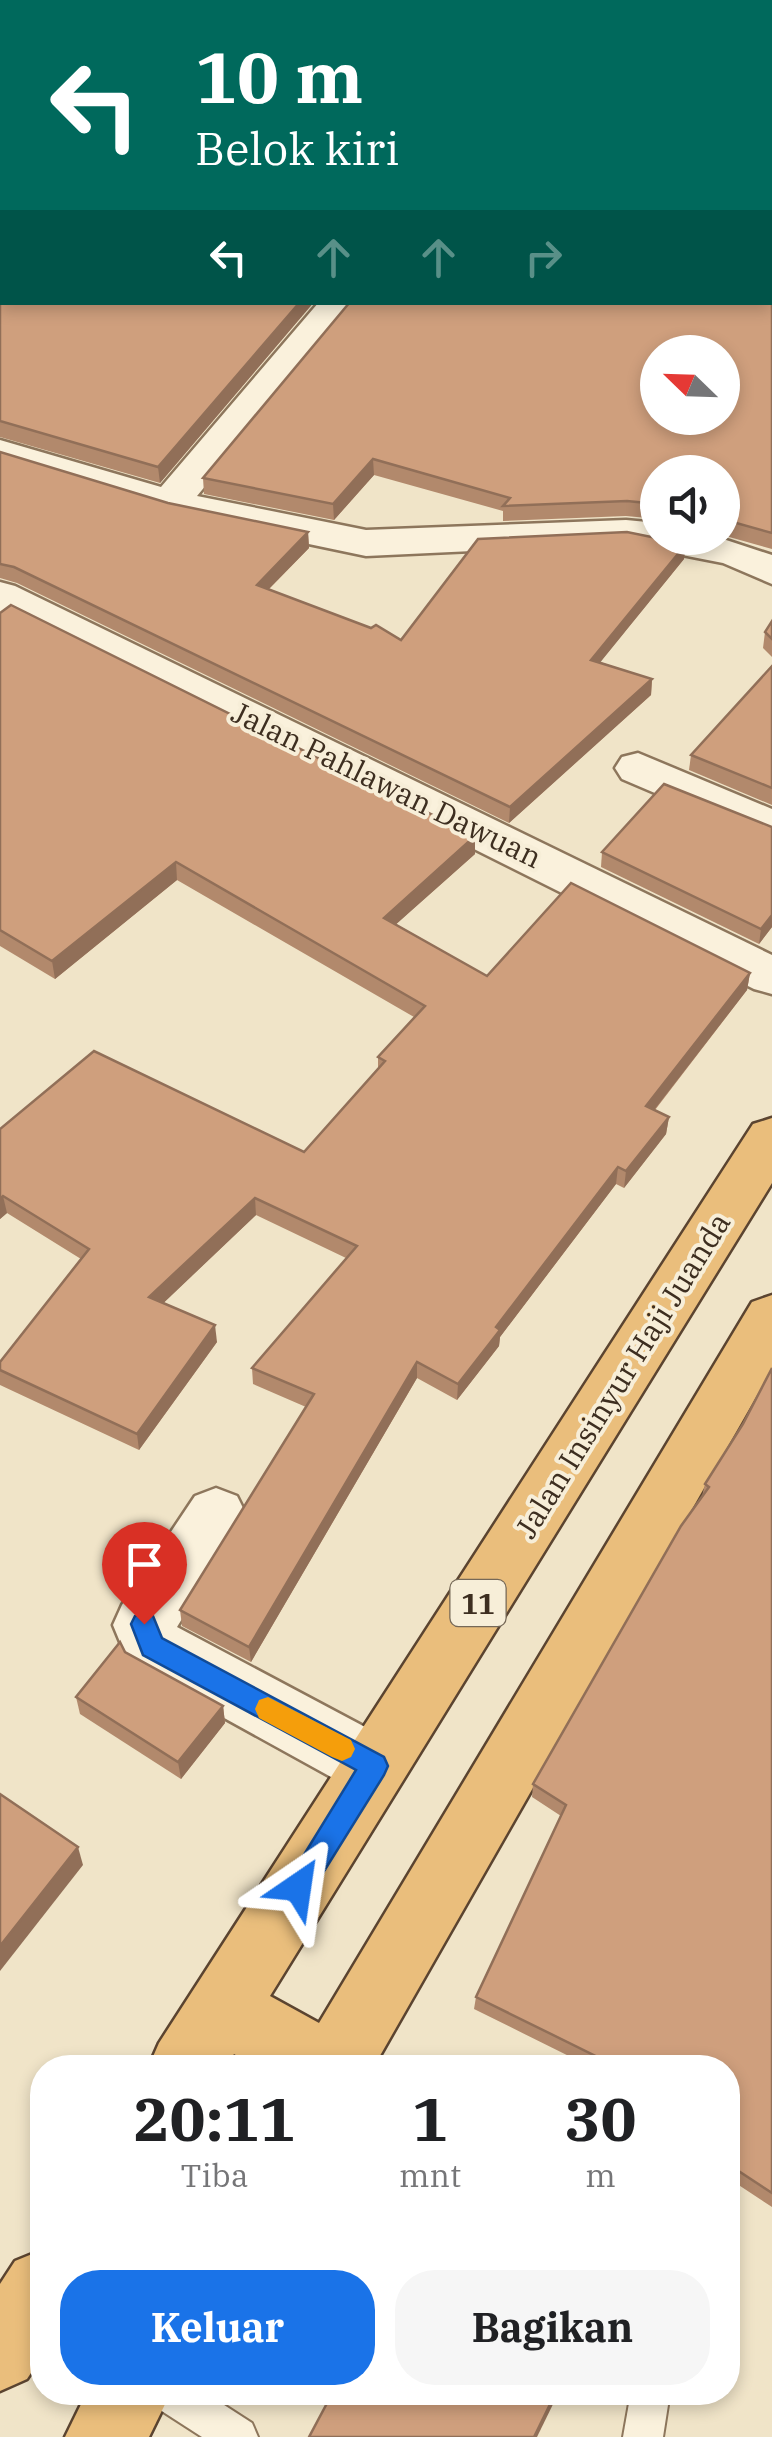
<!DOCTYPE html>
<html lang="id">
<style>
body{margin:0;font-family:"IBM Plex Serif",serif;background:#f6f6f6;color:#202124;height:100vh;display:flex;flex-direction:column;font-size:38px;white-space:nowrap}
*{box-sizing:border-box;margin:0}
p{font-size:32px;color:#757577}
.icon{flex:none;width:55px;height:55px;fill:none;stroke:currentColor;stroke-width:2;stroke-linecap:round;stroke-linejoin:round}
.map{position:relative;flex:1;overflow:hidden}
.panel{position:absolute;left:30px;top:2055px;width:710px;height:350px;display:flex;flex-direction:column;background:#fff;border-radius:40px;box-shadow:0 5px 15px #0003}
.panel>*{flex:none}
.hud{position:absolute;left:0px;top:0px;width:772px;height:305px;box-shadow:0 5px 15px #0003;background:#00695c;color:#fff;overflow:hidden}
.needle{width:65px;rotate:293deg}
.buttons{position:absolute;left:640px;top:335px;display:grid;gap:20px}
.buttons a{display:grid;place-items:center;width:100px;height:100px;border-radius:50%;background:#fff;box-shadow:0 5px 15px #0003;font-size:50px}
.pin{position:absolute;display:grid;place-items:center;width:85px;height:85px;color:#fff;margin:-102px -42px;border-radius:50% 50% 50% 0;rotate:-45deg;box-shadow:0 0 10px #0007}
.pin .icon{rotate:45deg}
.me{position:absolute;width:110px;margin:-55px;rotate:32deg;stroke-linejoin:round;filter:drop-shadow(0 0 8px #0008)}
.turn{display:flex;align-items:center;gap:35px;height:210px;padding:0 30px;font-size:45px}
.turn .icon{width:130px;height:130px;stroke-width:2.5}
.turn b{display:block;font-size:70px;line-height:85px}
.lanes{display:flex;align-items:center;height:95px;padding:0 30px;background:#0003;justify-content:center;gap:50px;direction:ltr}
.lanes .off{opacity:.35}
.eta{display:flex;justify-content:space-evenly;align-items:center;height:170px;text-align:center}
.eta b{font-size:60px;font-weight:700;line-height:70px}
.cta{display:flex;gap:20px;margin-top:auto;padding:20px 30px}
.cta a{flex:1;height:115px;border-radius:40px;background:#1a73e8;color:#fff;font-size:40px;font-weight:700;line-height:115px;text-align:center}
.cta a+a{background:#f6f6f6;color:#202124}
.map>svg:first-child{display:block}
</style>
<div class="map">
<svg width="772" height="2437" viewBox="0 0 772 2437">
<rect width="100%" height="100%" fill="#f0e4c8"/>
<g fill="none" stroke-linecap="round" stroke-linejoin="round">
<defs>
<g id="service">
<path d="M149 2392H204L252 2423 258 2437H202L154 2406Z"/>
<path d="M631 2392H670L663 2437H623Z"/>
</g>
<g id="minor">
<path d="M319 302H358L197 496 366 530 626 520 658 523V538H720L772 555V584L723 563 626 544 366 556 170 515 0 465V440L161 487Z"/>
<path d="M0 582 15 586 772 955V994L754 989 0 612Z"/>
<path d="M638 753 772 809V843L622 779 615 768 622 757Z"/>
<path d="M216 1488 237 1496 246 1514 177 1627 397 1744 407 1766 397 1788 374 1797 351 1788 130 1666 113 1625 122 1605 195 1496Z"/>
</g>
<g id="trunk">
<path d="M772 1118V1183L270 1996 319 2023 752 1302 772 1295V1369L373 2068H258L234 2054 225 2068H148L159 2043 753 1124Z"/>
<path d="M42 2250V2356L27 2379 0 2391V2284L15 2261Z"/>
<path d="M87 2392H171L149 2437H65Z"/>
</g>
</defs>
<use href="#service" stroke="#8d765c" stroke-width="4"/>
<use href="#minor" stroke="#8d765c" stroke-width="5"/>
<use href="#trunk" stroke="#5b4430" stroke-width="5"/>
<use href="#service" fill="#faf1dc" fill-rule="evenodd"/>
<use href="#minor" fill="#faf1dc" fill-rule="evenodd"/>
<use href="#trunk" fill="#eabe7c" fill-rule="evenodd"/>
</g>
<g fill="#b2896c">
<path d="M772 286V549L722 535V472H658V519L626 516 503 521V511L374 475 334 520 204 494 203 478Z"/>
<path d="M0 294 314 302 160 483 0 437Z"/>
<path d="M0 452 168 503 308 532 309 548 269 589 401 640 686 544 684 559 600 662 652 679 651 695 509 823 17 583 0 578Z"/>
<path d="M0 613 475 854 396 924 487 976 750 973 747 990 655 1110 669 1117 666 1134 624 1188 616 1184 500 1337 499 1346 457 1400 417 1378 251 1662 182 1626 180 1610 306 1407 253 1384 252 1368 346 1258 256 1215 163 1303 217 1342 139 1450 0 1385V1362L81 1259 7 1213 0 1219V1129L304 1152 378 1069V1057L414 1017 177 880 55 979 0 946Z"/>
<path d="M772 621V657L763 648 765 632Z"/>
<path d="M772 666V805L689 770 691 755Z"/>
<path d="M602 852 772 927 759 944 601 867Z"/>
<path d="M772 1368V2207L728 2178V2068H593L474 2009 476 1997 561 1816 532 1797 533 1784 702 1496 705 1484 743 1424Z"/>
<path d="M125 1652 223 1706 225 1723 181 1779 80 1714 76 1697Z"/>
</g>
<g fill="#916f58">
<path d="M300 302H314L160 483 158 467Z"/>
<path d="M373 459 374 475 334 520 333 504Z"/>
<path d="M308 532 309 548 258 600 257 585Z"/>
<path d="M686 544 684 559 590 675 591 660Z"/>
<path d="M652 679 651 695 509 823 510 807Z"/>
<path d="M475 836V854L384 935V918Z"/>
<path d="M176 862 177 880 55 979 52 961Z"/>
<path d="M772 915V927L759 944 761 929Z"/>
<path d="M750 973 747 990 644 1123 646 1106Z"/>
<path d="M669 1117 666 1134 624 1188 626 1171Z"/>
<path d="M618 1167 616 1184 500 1337 499 1346 457 1400 458 1384 496 1327Z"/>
<path d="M3 1196 7 1213 0 1219V1199Z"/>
<path d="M255 1198 256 1215 152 1314 149 1297Z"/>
<path d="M215 1325 217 1342 139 1450 137 1434Z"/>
<path d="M417 1362V1378L251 1662 249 1647Z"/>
<path d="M223 1706 225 1723 181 1779 178 1762Z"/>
<path d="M78 1847 83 1865 0 1971V1946Z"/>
<path d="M556 2392H559L537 2437H534Z"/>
</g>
<g fill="#cf9f7d" stroke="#916f58" stroke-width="2.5" fill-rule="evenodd">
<path d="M182 0H772V33H770V2H193Z"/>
<path d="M770 56 772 57V260L770 261Z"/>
<path d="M0 81H2V276V269L0 268Z"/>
<path d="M770 286H772V533L722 519V472H658V504L627 501 503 506 510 498 373 459 333 504 203 478 350 302H770ZM658 352H722V418H658Z"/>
<path d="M2 293V302H300L158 467 0 421V294Z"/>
<path d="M0 452 168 503 308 532 257 585 371 628 376 625 401 640 478 539 627 532 686 544 591 660 652 679 510 807 14 567 0 564Z"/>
<path d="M11 605 475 836 384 918 487 976 571 883 750 973 646 1106 669 1117 626 1171 618 1167 496 1327 500 1330 458 1384 417 1362 249 1647 180 1610 314 1394 252 1368 357 1246 255 1198 149 1297 215 1325 137 1434 0 1370V1362L89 1249 3 1196 0 1199V1129L94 1051 304 1152 385 1061 378 1057 425 1006 176 862 52 961 0 930V613Z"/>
<path d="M772 621V639L765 632Z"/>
<path d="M772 666V788L691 755Z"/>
<path d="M664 784 772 827V915L761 929 602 852Z"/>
<path d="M772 1368V2193L728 2164V2068H620L476 1997 566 1805 533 1784 681 1526 709 1487 705 1484 743 1424Z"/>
<path d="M120 1642 125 1652 223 1706 178 1762 76 1697Z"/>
<path d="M0 1794 78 1847 0 1946Z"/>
<path d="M333 2392H556L534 2437H309Z"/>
</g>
<path fill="#1a73e8" stroke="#114b97" stroke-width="2.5" d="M144 1613 153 1616 162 1638 384 1757 388 1766 384 1775 308 1897 298 1901 288 1897 284 1887 356 1770 143 1655 131 1624 135 1616Z"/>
<path fill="#f59e0b" d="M268 1697 351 1740 355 1749 351 1757 342 1761 332 1757 259 1718 255 1709 259 1700Z"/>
<g text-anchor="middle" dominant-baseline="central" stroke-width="8" stroke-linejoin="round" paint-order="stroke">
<rect fill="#f7eed8" stroke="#756857" stroke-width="2.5" x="450.5" y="1580" width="55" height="46" rx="8"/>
<g font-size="28" font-weight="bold" fill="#3d2e20">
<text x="478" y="1603">11</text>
</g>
<g font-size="30" fill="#3d2e20" stroke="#f7eed8">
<text transform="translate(387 784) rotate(26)">Jalan Pahlawan Dawuan</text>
<text transform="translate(622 1375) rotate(-58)">Jalan Insinyur Haji Juanda</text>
</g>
</g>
</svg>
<div class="buttons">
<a><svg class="needle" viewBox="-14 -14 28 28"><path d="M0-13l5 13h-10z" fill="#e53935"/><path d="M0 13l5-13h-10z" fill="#757577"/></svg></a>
<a><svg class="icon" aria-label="sound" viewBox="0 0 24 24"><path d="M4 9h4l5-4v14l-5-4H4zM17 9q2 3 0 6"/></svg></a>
</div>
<div class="pin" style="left:144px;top:1624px;background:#d93025"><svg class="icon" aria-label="arrive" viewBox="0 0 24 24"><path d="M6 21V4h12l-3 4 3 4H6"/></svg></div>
<svg class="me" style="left:298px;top:1887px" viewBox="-20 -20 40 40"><path d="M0-17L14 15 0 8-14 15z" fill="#1a73e8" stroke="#fff" stroke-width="4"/></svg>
<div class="hud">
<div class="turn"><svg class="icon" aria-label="left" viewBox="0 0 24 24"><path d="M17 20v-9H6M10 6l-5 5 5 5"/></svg><div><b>10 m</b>Belok kiri</div></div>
<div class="lanes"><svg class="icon" aria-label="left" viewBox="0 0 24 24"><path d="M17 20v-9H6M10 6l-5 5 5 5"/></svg><svg class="icon off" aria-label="ahead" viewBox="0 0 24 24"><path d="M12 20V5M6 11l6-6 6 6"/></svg><svg class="icon off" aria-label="ahead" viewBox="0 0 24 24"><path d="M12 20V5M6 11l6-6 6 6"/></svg><svg class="icon off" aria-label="right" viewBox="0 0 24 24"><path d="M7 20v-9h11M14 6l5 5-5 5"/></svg></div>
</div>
<section class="panel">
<div class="eta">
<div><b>20:11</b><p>Tiba</p></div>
<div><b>1</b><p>mnt</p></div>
<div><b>30</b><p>m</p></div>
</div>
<div class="cta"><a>Keluar</a><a>Bagikan</a></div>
</section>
</div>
